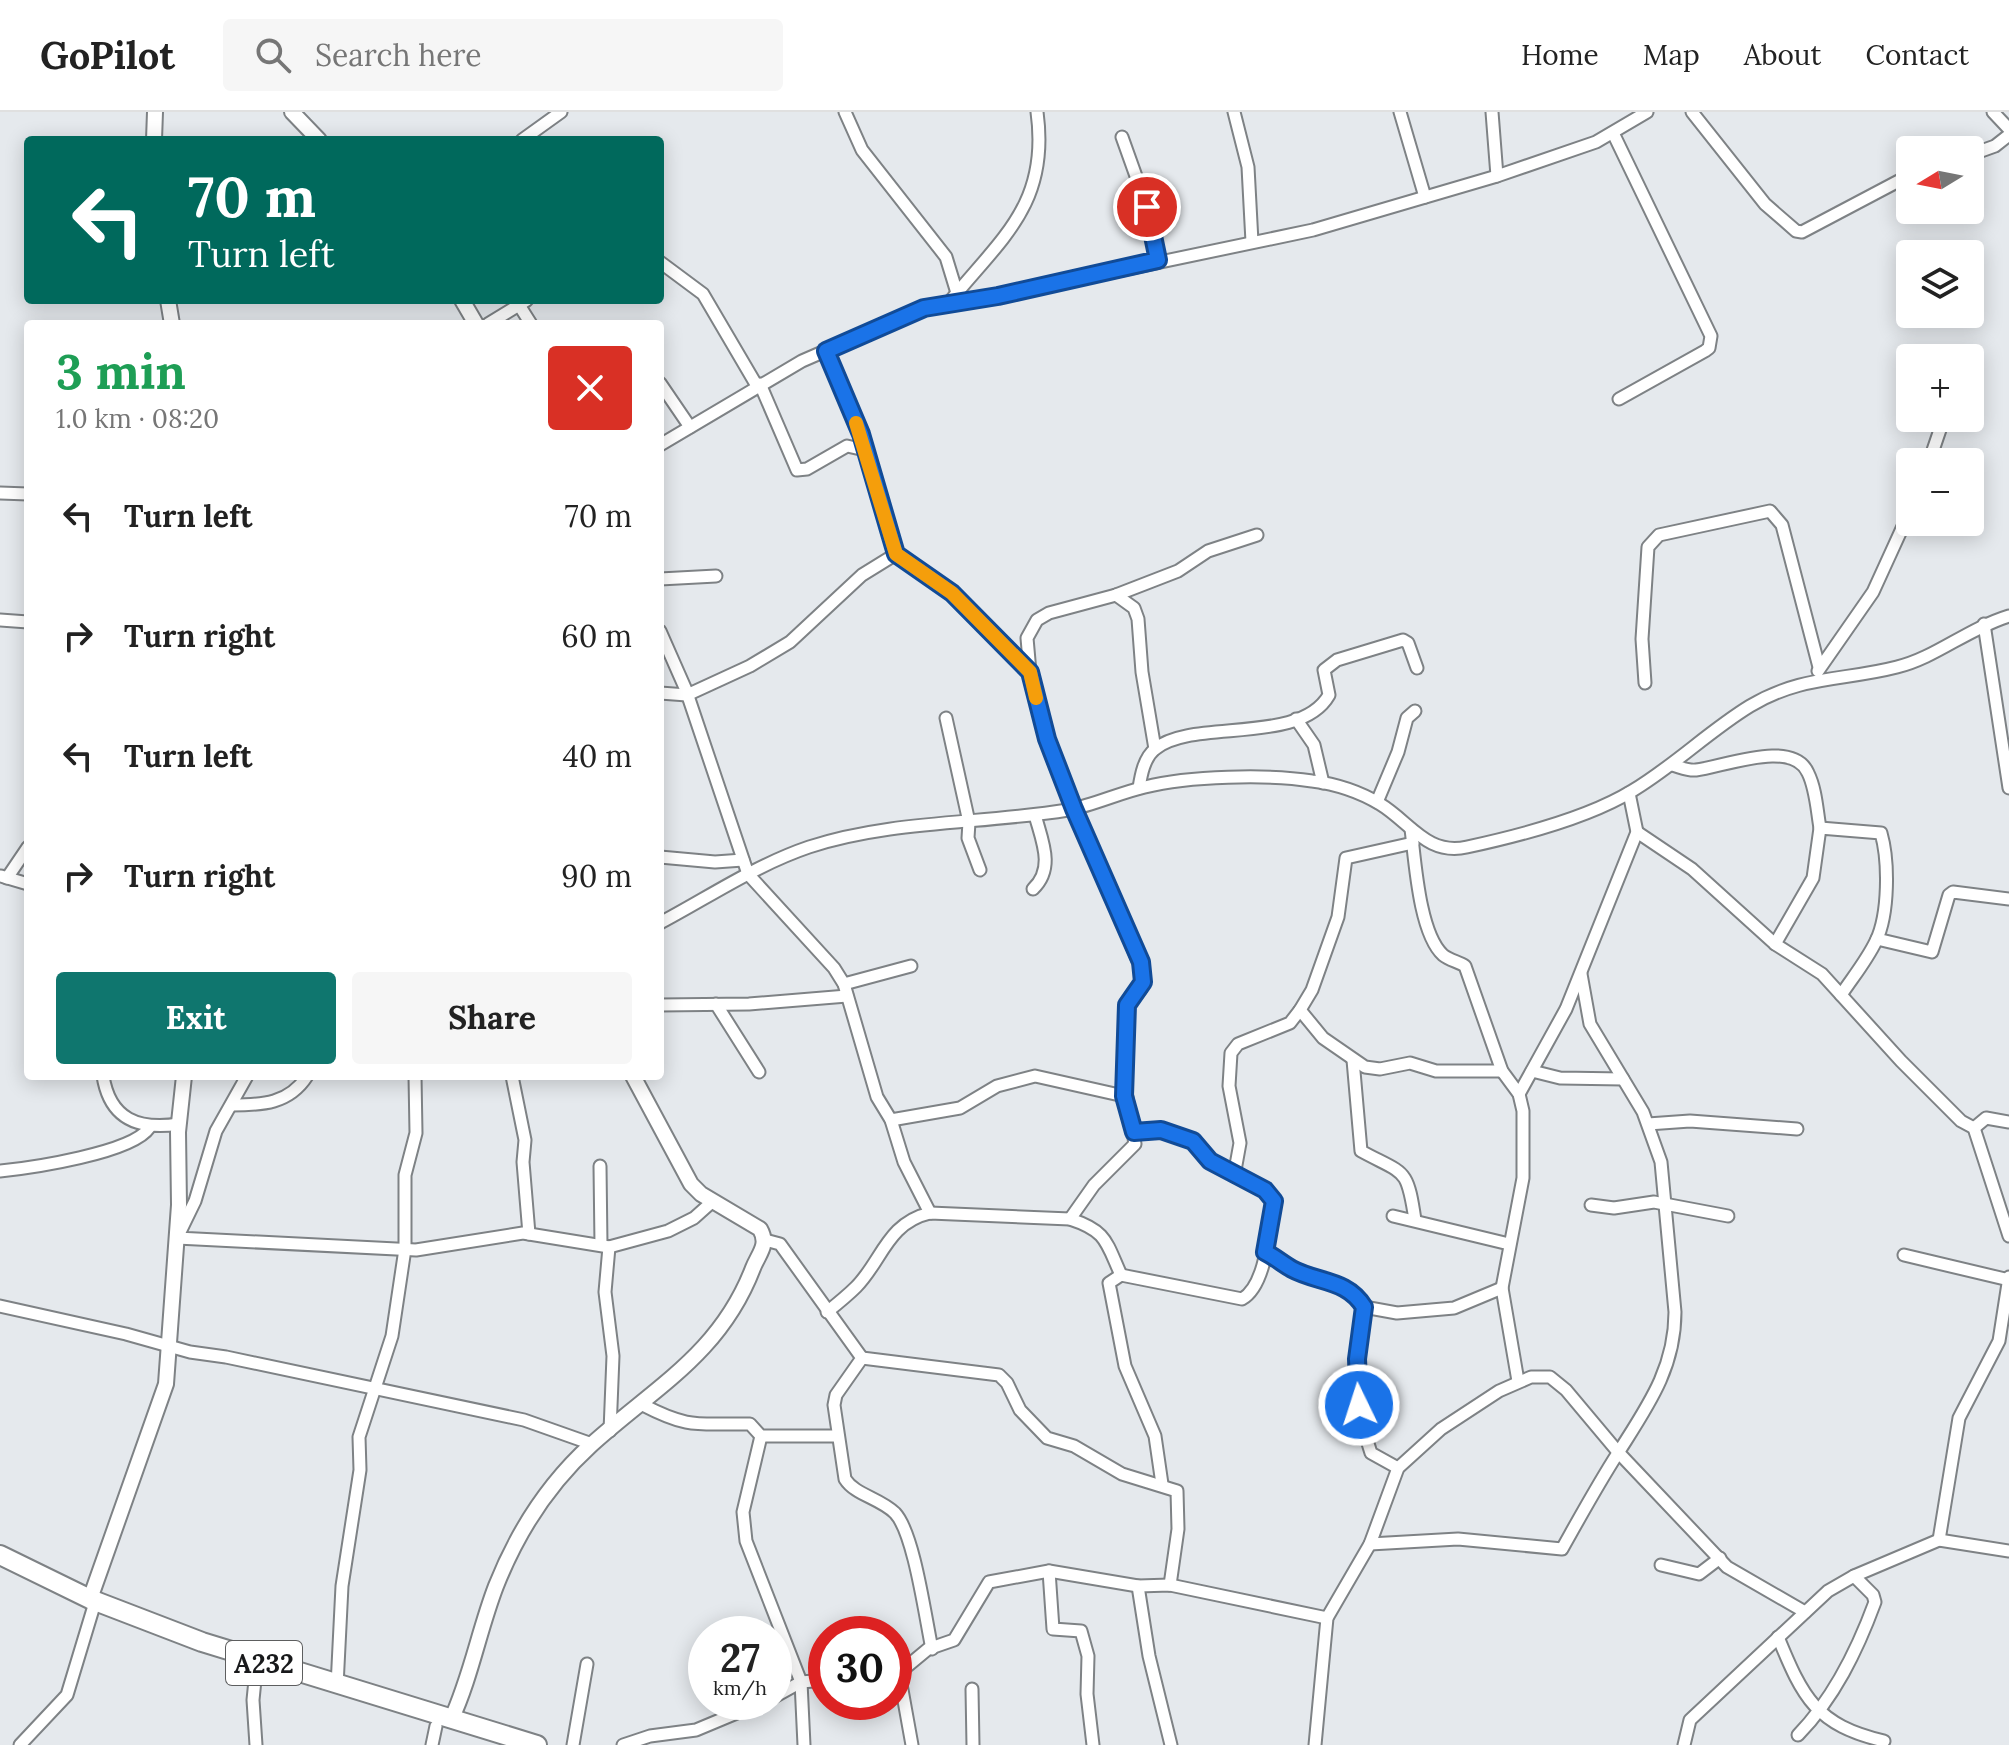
<!DOCTYPE html>
<meta charset="utf-8">
<style>
body{margin:0;font-family:Lora,serif;background:#f6f6f6;color:#222;height:100vh;display:flex;flex-direction:column;font-size:30px;white-space:nowrap}
*{box-sizing:border-box;margin:0}
p{font-size:26px;color:#767676}
.icon{flex:none;width:44px;height:44px;fill:none;stroke:currentColor;stroke-width:2;stroke-linecap:round;stroke-linejoin:round}
.map{position:relative;flex:1;overflow:hidden}
.sheet{position:absolute;left:24px;top:208px;width:640px;height:760px;display:flex;flex-direction:column;background:#fff;border-radius:8px;box-shadow:0 4px 20px #0003}
.sheet>*{flex:none}
.top-card{position:absolute;left:24px;top:24px;width:640px;height:168px;border-radius:8px;box-shadow:0 4px 20px #0003;background:#00695c;color:#fff;overflow:hidden}
.needle{width:52px;rotate:260deg}
.fabs{position:absolute;left:1896px;top:24px;display:grid;gap:16px}
.fabs a{display:grid;place-items:center;width:88px;height:88px;border-radius:8px;background:#fff;box-shadow:0 4px 20px #0003;font-size:40px}
.speed{position:absolute;left:688px;top:1504px;display:flex;gap:16px;font-size:40px;font-weight:700;text-align:center}
.speed>*{display:grid;place-content:center;width:104px;height:104px;border-radius:50%;background:#fff;box-shadow:0 4px 20px #0003;line-height:1}
.speed small{font-size:20px;font-weight:400}
.speed .limit{border:12px solid #d22;background:#fff;color:#111}
.pin{position:absolute;display:grid;place-items:center;width:68px;height:68px;color:#fff;margin:-34px;border:4px solid #fff;border-radius:50%;box-shadow:0 2px 8px #0007}
.me{position:absolute;width:88px;margin:-44px;rotate:356deg;stroke-linejoin:round;filter:drop-shadow(0 0 6px #0008)}
.turn{display:flex;align-items:center;gap:28px;height:168px;padding:0 32px;font-size:36px}
.turn .icon{width:104px;height:104px;stroke-width:2.5}
.turn b{display:block;font-size:56px;line-height:68px}
.round{display:grid;place-items:center;flex:none;width:84px;height:84px;border-radius:8px;background:#f6f6f6}
.head{display:flex;align-items:center;justify-content:space-between;height:136px;padding:0 32px}
h1{font-size:48px;font-weight:700;line-height:60px;color:#1e9e55}
.action{display:flex;gap:16px;margin-top:auto;padding:16px 32px}
.action a{flex:1;height:92px;border-radius:8px;background:#0f766e;color:#fff;font-size:32px;font-weight:700;line-height:92px;text-align:center}
.action a+a{background:#f6f6f6;color:#222}
ul{padding:0;list-style:none}
li{display:flex;align-items:center;gap:24px;height:120px;padding:0 32px}
li div{flex:1}
li b{display:block;font-size:30px}
li em{font-style:normal}
header{display:flex;align-items:center;gap:48px;box-sizing:border-box;height:112px;padding:0 40px;background:#fff;border-bottom:2px solid #e0e0e0}
header strong{font-size:38px}
nav{display:flex;gap:44px;margin-inline-start:auto;font-size:28px}
.search{width:560px;height:72px;background:#f6f6f6;display:flex;align-items:center;gap:20px;box-sizing:border-box;padding:0 28px;border-radius:8px;color:#767676;font-size:30px}
.map>svg:first-child{display:block}
</style>
<header>
<strong>GoPilot</strong>
<div class="search"><svg class="icon" aria-label="search" viewBox="0 0 24 24"><circle cx="10" cy="10" r="6"/><path d="M15 15l6 6"/></svg>Search here</div>
<nav><a>Home</a><a>Map</a><a>About</a><a>Contact</a></nav>
</header>
<div class="map">
<svg width="2009" height="1633" viewBox="0 0 2009 1633">
<rect width="100%" height="100%" fill="#e5e9ed"/>
<g fill="none" stroke-linecap="round" stroke-linejoin="round">
<defs>
<g id="minor">
<path d="M845 0 862 38 946 145 957 181"/>
<path d="M1234 0 1248 55 1252 130"/>
<path d="M1400 0 1425 85"/>
<path d="M1492 0 1497 64"/>
<path d="M1692 0 1765 92 1796 119 1802 120 1910 63"/>
<path d="M1993 0 2009 17"/>
<path d="M1614 23 1711 224 1709 236 1705 239 1619 287"/>
<path d="M1122 25 1147 95 1158 148"/>
<path d="M522 28 561 0"/>
<path d="M1970 43 1995 34 2009 23"/>
<path d="M660 150 703 182 757 274"/>
<path d="M519 193 531 212"/>
<path d="M947 193C999 128 1050 94 1037 0"/>
<path d="M488 212 527 188"/>
<path d="M826 239 861 322 896 442 952 481 1030 560"/>
<path d="M660 271 690 315"/>
<path d="M760 272 797 358 807 357 847 334 865 338"/>
<path d="M660 333 802 249 924 196 998 184 1313 118 1497 64 1596 30 1647 0"/>
<path d="M1929 350 1944 306"/>
<path d="M0 381 28 382"/>
<path d="M660 467 716 464"/>
<path d="M1116 483 1134 496 1138 507 1142 560 1155 637"/>
<path d="M0 508 28 510"/>
<path d="M1984 512 2009 676"/>
<path d="M660 519 686 578 748 762 834 856 844 872 877 985 891 1008 904 1050 930 1101"/>
<path d="M1818 559 1873 480 1910 399"/>
<path d="M1645 571 1642 527 1648 435 1659 423 1770 399 1782 413 1819 555"/>
<path d="M660 581 687 583 750 554 790 530 862 463 896 442"/>
<path d="M946 606 969 710 968 726 980 758"/>
<path d="M1296 607 1314 633 1323 671"/>
<path d="M1672 653C1680 655 1688 659 1696 658 1723 655 1793 626 1808 661 1816 677 1817 699 1820 716"/>
<path d="M1139 676C1141 663 1144 646 1155 637 1191 606 1300 634 1329 583L1324 558 1337 548 1403 528 1408 531 1417 556"/>
<path d="M1377 690 1398 640 1407 606 1415 599"/>
<path d="M1411 717C1415 748 1419 821 1443 843 1449 848 1459 850 1465 854L1502 959 1519 982 1523 999V1066L1502 1176 1518 1269"/>
<path d="M1637 720 1692 757 1775 832 1822 862 1901 949 1961 1009 1974 1016 2009 1124"/>
<path d="M660 745 715 750 743 748"/>
<path d="M1 764 28 772"/>
<path d="M7 766 28 735"/>
<path d="M1033 777C1055 756 1042 729 1035 703"/>
<path d="M660 811C709 785 756 753 809 735 892 708 983 712 1068 698 1094 693 1119 681 1145 675 1188 664 1268 662 1312 669 1336 672 1360 680 1380 692 1410 710 1427 744 1467 735 1518 724 1588 706 1632 679 1674 654 1709 619 1750 594 1802 563 1843 569 1897 555 1935 546 1967 517 2009 504"/>
<path d="M1877 827 1932 840 1949 783 1953 780 2009 787"/>
<path d="M1775 832 1813 766 1820 716 1881 721C1889 749 1889 802 1876 829 1867 848 1853 865 1841 883"/>
<path d="M844 872 911 854"/>
<path d="M716 892 759 960"/>
<path d="M660 893 749 892 847 884"/>
<path d="M1300 898 1323 926 1365 955 1380 957 1410 951 1436 959H1502"/>
<path d="M1353 948 1361 1039C1405 1063 1407 1054 1415 1108"/>
<path d="M1532 959 1560 966 1623 967"/>
<path d="M103 964C110 1008 139 1018 179 1012"/>
<path d="M247 964 216 1019 195 1089 177 1126 416 1138 523 1121 609 1135 668 1119 694 1106 713 1089"/>
<path d="M512 964 525 1028 523 1050 529 1122"/>
<path d="M1519 982 1566 897 1637 720 1629 681"/>
<path d="M232 993C262 993 289 992 307 964"/>
<path d="M891 1008 960 996 997 974 1035 964 1124 984"/>
<path d="M1648 1012 1690 1009 1797 1017"/>
<path d="M1974 1016 1986 1006 2009 1010"/>
<path d="M1134 1020 1161 1018 1193 1029 1210 1049 1265 1078 1274 1089C1269 1116 1267 1173 1242 1187L1121 1163 1109 1171 1125 1254 1155 1324 1162 1372"/>
<path d="M600 1054 601 1133"/>
<path d="M0 1059C31 1056 132 1041 149 1016"/>
<path d="M1234 1064 1240 1031 1229 974 1231 941 1238 932 1290 911 1300 898 1312 878 1338 805 1346 746 1413 731"/>
<path d="M1591 1093 1614 1096 1654 1090 1728 1104"/>
<path d="M1393 1104 1509 1132"/>
<path d="M1070 1107 1094 1073 1135 1032 1124 968 1127 893 1141 877 1143 861 1047 627 1030 560 1027 526 1037 508 1049 501 1116 483 1178 459 1208 439 1257 423"/>
<path d="M765 1128 780 1132 862 1246 836 1283 834 1293 845 1367C855 1383 880 1386 895 1401 914 1421 925 1504 932 1537"/>
<path d="M609 1135 605 1180 613 1244 610 1319"/>
<path d="M1265 1140C1275 1145 1283 1152 1293 1157 1318 1171 1347 1167 1364 1195L1397 1201 1454 1196 1502 1176"/>
<path d="M1904 1143 2009 1168"/>
<path d="M0 1194 126 1222 190 1240 226 1245 524 1308 592 1332"/>
<path d="M1364 1195C1354 1244 1354 1293 1371 1341L1398 1356"/>
<path d="M827 1200C837 1192 847 1184 856 1175 882 1149 887 1111 930 1101L1070 1107C1107 1119 1106 1130 1121 1163"/>
<path d="M862 1246 999 1263 1007 1271 1020 1298 1047 1326 1074 1334 1122 1362 1177 1379 1178 1417 1170 1473"/>
<path d="M643 1293C691 1318 699 1311 750 1312L761 1324H836"/>
<path d="M761 1324 743 1400 746 1429 801 1570 804 1633"/>
<path d="M1939 1428 1959 1306 1999 1229 2009 1165"/>
<path d="M1370 1432 1458 1427 1562 1437C1580 1405 1598 1372 1618 1341 1647 1295 1675 1257 1675 1200L1661 1050 1643 1000 1590 912 1581 862"/>
<path d="M1661 1453 1699 1462 1720 1446"/>
<path d="M1049 1459 1053 1517 1081 1519 1088 1544 1087 1582 1093 1633"/>
<path d="M1138 1474 1149 1544 1171 1633"/>
<path d="M1778 1525C1803 1586 1816 1613 1884 1629"/>
<path d="M894 1560 899 1561 928 1537 954 1528 989 1470 1049 1459 1138 1474 1170 1473 1327 1506"/>
<path d="M899 1561 912 1633"/>
<path d="M337 1574 342 1474 360 1358 359 1325 392 1224 405 1137V1063L416 1021 415 964"/>
<path d="M972 1577 973 1633"/>
<path d="M774 1585 801 1570 826 1568"/>
<path d="M1798 1623C1834 1586 1857 1539 1875 1490L1873 1483 1854 1464"/>
<path d="M20 1633 67 1583 93 1497"/>
<path d="M256 1633 253 1588 257 1548"/>
<path d="M432 1633 436 1614"/>
<path d="M573 1633 587 1552"/>
<path d="M623 1633 650 1624 696 1618 763 1590"/>
<path d="M1315 1633 1327 1506 1370 1432 1398 1356 1441 1317 1499 1279 1531 1265H1550L1566 1278 1618 1340 1727 1455 1805 1500"/>
<path d="M1684 1633 1690 1608 1828 1479 1854 1464 1939 1428 2009 1439"/>
</g>
<g id="tertiary">
<path d="M292 0 319 28"/>
<path d="M154 28 155 0"/>
<path d="M168 188 172 212"/>
<path d="M462 188 476 212"/>
<path d="M90 1487 166 1272 179 1093 178 1020 184 964"/>
<path d="M451 1608C471 1565 479 1518 496 1474 517 1421 548 1372 591 1333 655 1275 720 1242 753 1156 759 1141 769 1133 760 1117L701 1082 691 1072 633 964"/>
</g>
<path id="primary" d="M0 1443 90 1487 202 1530 537 1633"/>
</defs>
<use href="#minor" stroke="#7e8285" stroke-width="15"/>
<use href="#tertiary" stroke="#7e8285" stroke-width="18"/>
<use href="#primary" stroke="#7e8285" stroke-width="22"/>
<use href="#minor" stroke="#fff" stroke-width="11"/>
<use href="#tertiary" stroke="#fff" stroke-width="14"/>
<use href="#primary" stroke="#fff" stroke-width="18"/>
</g>
<g fill="none" stroke-linecap="round" stroke-linejoin="round">
<defs>
<path id="route" d="M1147 95 1158 148 998 184 924 196 826 239 861 322 896 442 952 481 1030 560 1047 627 1074 697 1141 850 1143 870 1127 893 1124 984 1134 1020 1161 1018 1193 1029 1210 1049 1265 1078 1274 1089 1265 1140C1275 1145 1283 1152 1292 1157 1318 1171 1347 1167 1364 1195L1357 1247 1359 1293"/>
</defs>
<use href="#route" stroke="#114b97" stroke-width="20"/>
<use href="#route" stroke="#1a73e8" stroke-width="14"/>
<path stroke="#f59e0b" stroke-width="14" d="M856 311 896 442 952 481 1030 560 1036 586"/>
</g>
<g text-anchor="middle" dominant-baseline="central" stroke-width="6" stroke-linejoin="round" paint-order="stroke">
<rect fill="#fff" stroke="#5d5e5f" stroke-width="2" x="226" y="1529" width="76" height="44" rx="6"/>
<g font-size="26" font-weight="bold" fill="#18191b">
<text x="264" y="1551">A232</text>
</g>
</g>
</svg>
<div class="fabs">
<a><svg class="needle" viewBox="-14 -14 28 28"><path d="M0-13l5 13h-10z" fill="#e53935"/><path d="M0 13l5-13h-10z" fill="#767676"/></svg></a>
<a><svg class="icon" aria-label="layers" viewBox="0 0 24 24"><path d="M12 4l9 5-9 5-9-5zM3 14l9 5 9-5"/></svg></a>
<a>+</a>
<a>−</a>
</div>
<div class="speed"><div>27<small>km/h</small></div><div class="limit">30</div></div>
<div class="pin" style="left:1147px;top:95px;background:#d93025"><svg class="icon" aria-label="arrive" viewBox="0 0 24 24"><path d="M6 21V4h12l-3 4 3 4H6"/></svg></div>
<svg class="me" style="left:1359px;top:1293px" viewBox="-20 -20 40 40"><circle r="17" fill="#1a73e8" stroke="#fff" stroke-width="3"/><path d="M0-11L8 9 0 5-8 9z" fill="#fff"/></svg>
<div class="top-card">
<div class="turn"><svg class="icon" aria-label="left" viewBox="0 0 24 24"><path d="M17 20v-9H6M10 6l-5 5 5 5"/></svg><div><b>70 m</b>Turn left</div></div>
</div>
<section class="sheet">
<div class="head"><div><h1>3 min</h1><p>1.0 km · 08:20</p></div><a class="round" style="background:#d93025;color:#fff"><svg class="icon" aria-label="close" viewBox="0 0 24 24"><path d="M6 6l12 12M18 6L6 18"/></svg></a></div>
<ul>
<li><svg class="icon" aria-label="left" viewBox="0 0 24 24"><path d="M17 20v-9H6M10 6l-5 5 5 5"/></svg><div><b>Turn left</b></div><em>70 m</em></li>
<li><svg class="icon" aria-label="right" viewBox="0 0 24 24"><path d="M7 20v-9h11M14 6l5 5-5 5"/></svg><div><b>Turn right</b></div><em>60 m</em></li>
<li><svg class="icon" aria-label="left" viewBox="0 0 24 24"><path d="M17 20v-9H6M10 6l-5 5 5 5"/></svg><div><b>Turn left</b></div><em>40 m</em></li>
<li><svg class="icon" aria-label="right" viewBox="0 0 24 24"><path d="M7 20v-9h11M14 6l5 5-5 5"/></svg><div><b>Turn right</b></div><em>90 m</em></li>
</ul>
<div class="action"><a>Exit</a><a>Share</a></div>
</section>
</div>
